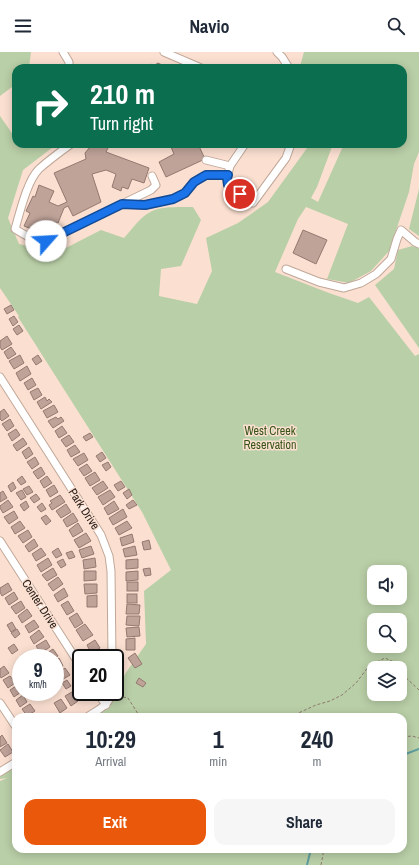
<!DOCTYPE html>
<style>
body{margin:0;font-family:"Archivo Narrow",sans-serif;background:#f6f6f7;color:#1f2937;height:100vh;display:flex;flex-direction:column;font-size:15px;white-space:nowrap}
*{box-sizing:border-box;margin:0}
p{font-size:13px;color:#747a83}
.icon{flex:none;width:22px;height:22px;fill:none;stroke:currentColor;stroke-width:2;stroke-linecap:round;stroke-linejoin:round}
.map{position:relative;flex:1;overflow:hidden}
.details{position:absolute;left:12px;top:661px;width:395px;height:140px;display:flex;flex-direction:column;background:#fff;border-radius:12px;box-shadow:0 2px 10px #0003}
.details>*{flex:none}
.guide{position:absolute;left:12px;top:12px;width:395px;height:84px;border-radius:12px;box-shadow:0 2px 10px #0003;background:#0b6e4f;color:#fff;overflow:hidden}
.tools{position:absolute;left:367px;top:513px;display:grid;gap:8px}
.tools a{display:grid;place-items:center;width:40px;height:40px;border-radius:8px;background:#fff;box-shadow:0 2px 10px #0003;font-size:20px}
.speed{position:absolute;left:12px;top:597px;display:flex;gap:8px;font-size:20px;font-weight:700;text-align:center}
.speed>*{display:grid;place-content:center;width:52px;height:52px;border-radius:50%;background:#fff;box-shadow:0 2px 10px #0003;line-height:1}
.speed small{font-size:10px;font-weight:400}
.speed .limit{border:2px solid #111;border-radius:6px;background:#fff;color:#111}
.pin{position:absolute;display:grid;place-items:center;width:34px;height:34px;color:#fff;margin:-17px;border:2px solid #fff;border-radius:50%;box-shadow:0 1px 4px #0007}
.me{position:absolute;width:44px;margin:-22px;rotate:64deg;stroke-linejoin:round;filter:drop-shadow(0 0 3px #0008)}
.turn{display:flex;align-items:center;gap:14px;height:84px;padding:0 12px;font-size:18px}
.turn .icon{width:52px;height:52px;stroke-width:2.5}
.turn b{display:block;font-size:28px;line-height:34px}
.eta{display:flex;justify-content:space-evenly;align-items:center;height:68px;text-align:center}
.eta b{font-size:24px;font-weight:700;line-height:28px}
.cta{display:flex;gap:8px;margin-top:auto;padding:8px 12px}
.cta a{flex:1;height:46px;border-radius:12px;background:#ea580c;color:#fff;font-size:16px;font-weight:700;line-height:46px;text-align:center}
.cta a+a{background:#f6f6f7;color:#1f2937}
header{display:flex;justify-content:space-between;align-items:center;height:52px;padding:0 12px;background:#fff;font-size:18px;font-weight:700}
.map>svg:first-child{display:block}
</style>
<header><svg class="icon" aria-label="menu" viewBox="0 0 24 24"><path d="M4 6h16M4 12h16M4 18h16"/></svg>Navio<svg class="icon" aria-label="search" viewBox="0 0 24 24"><circle cx="10" cy="10" r="6"/><path d="M15 15l6 6"/></svg></header>
<div class="map">
<svg width="419" height="813" viewBox="0 0 419 813">
<rect width="100%" height="100%" fill="#fbe0d1"/>
<g fill="#b9cfa7" fill-rule="evenodd">
<path d="M0 0H31L29 16H16V32L0 44Z"/>
<path d="M304 0H419V100L414 112 409 140 389 199 371 219 349 231 327 227 348 172 306 155 298 167 275 220 329 241 358 251 369 245 415 304 419 302V813H0V729L7 726 0 727V718L16 708V797H403V665H83L118 643V629L124 625 125 622 146 592 144 539 171 518 142 460 18 265 19 264 0 236V64L16 87V92H57L23 118 8 166 19 192 56 201 101 178 124 186C133 176 140 165 152 159 161 154 183 155 193 155L201 168 181 214 161 217 159 244 197 252 212 219 206 186 238 171 268 150 310 92H333L317 135 311 146 318 150 344 92H403V16H300V14ZM374 520H400V546H374ZM374 568H400V594H374ZM374 616H400V642H374Z"/>
<path d="M419 137V184L409 177Z"/>
<path d="M412 194 419 196V296L375 233 394 217 398 198Z"/>
</g>
<g fill="none" stroke-linecap="round" stroke-linejoin="round">
<g stroke="#5e9d9d" stroke-width="2">
<path d="M403 703 419 697"/>
<path d="M307 813 311 797"/>
</g>
</g>
<g fill="#bfa399" stroke="#947970">
<path d="M158 11 164 14 163 16H147L150 12 153 14Z"/>
<path d="M89 92H106L108 96 106 100 149 116 144 131 132 127 128 137 122 135 121 139 112 135 116 122 106 118 92 122 101 150 73 164 68 154 64 156 58 171 53 170V172L44 168 39 180 24 174 30 161 26 159 33 144 35 145 39 133 54 139 49 150 58 154 67 150 54 121 86 107 85 101 90 95Z"/>
<path d="M177 92H198L205 107 166 125 159 110 174 102 171 95Z"/>
<path d="M303 178 327 188 316 212 293 201Z"/>
<path d="M11 253 14 258 7 262 4 257Z"/>
<path d="M14 264 18 270 13 274 9 267Z"/>
<path d="M19 273 23 279 17 283 13 277Z"/>
<path d="M7 284 12 292 2 298 0 295V289Z"/>
<path d="M11 295 16 302 8 307 4 300Z"/>
<path d="M20 303 24 311 14 317 9 309Z"/>
<path d="M38 303 42 309 36 313 32 307Z"/>
<path d="M27 314 31 322 20 329 16 321Z"/>
<path d="M32 326 36 333 28 338 24 331Z"/>
<path d="M38 336 42 343 34 348 30 340Z"/>
<path d="M45 345 47 349 49 347 52 350 41 357 37 350Z"/>
<path d="M54 353 58 360 47 366 43 359Z"/>
<path d="M4 357 9 364 2 369 0 367V360Z"/>
<path d="M56 365 58 367 61 365 64 369 53 376 48 369Z"/>
<path d="M10 367 14 374 7 379 2 372Z"/>
<path d="M62 374 67 381 59 386 55 379Z"/>
<path d="M16 377 20 383 12 389 8 382Z"/>
<path d="M90 381 93 385 86 389 83 385Z"/>
<path d="M69 383 74 390 66 395 61 388Z"/>
<path d="M23 386 27 392 17 399 13 393Z"/>
<path d="M75 393 80 400 71 405 67 398Z"/>
<path d="M29 395 33 402 26 407 22 400Z"/>
<path d="M102 400 106 406 100 410 96 404Z"/>
<path d="M84 401 88 408 78 414 73 407Z"/>
<path d="M35 405 39 412 32 417 27 410Z"/>
<path d="M108 410 111 415 106 419 102 413Z"/>
<path d="M87 412 92 419 84 424 79 417Z"/>
<path d="M41 415 45 422 38 427 33 420Z"/>
<path d="M95 420 100 428 90 434 85 426Z"/>
<path d="M22 424 26 430 21 433 17 428Z"/>
<path d="M47 424 52 431 44 436 40 429Z"/>
<path d="M103 429 108 436 97 443 92 436Z"/>
<path d="M121 429 125 435 118 439 114 433Z"/>
<path d="M13 430 16 436 11 440 8 434Z"/>
<path d="M54 433 58 440 50 445 46 438Z"/>
<path d="M29 434 33 440 27 443 23 437Z"/>
<path d="M129 437 132 443 127 447 123 441Z"/>
<path d="M22 438 26 445 21 448 16 441Z"/>
<path d="M110 438 115 445 103 453 98 445Z"/>
<path d="M3 439 7 446 0 450V441Z"/>
<path d="M36 442 40 447 34 451 30 446Z"/>
<path d="M60 443 65 450 52 458 49 453 52 451 50 449Z"/>
<path d="M8 448 13 455 3 461 0 456V454Z"/>
<path d="M133 448 137 453 129 457 126 453Z"/>
<path d="M26 449 29 455 24 459 20 453Z"/>
<path d="M114 449 119 457 108 463 104 456Z"/>
<path d="M42 451 46 457 41 460 37 455Z"/>
<path d="M66 452 71 460 61 466 56 459Z"/>
<path d="M123 457 127 465 113 473 109 466Z"/>
<path d="M14 459 18 466 9 472 4 465Z"/>
<path d="M73 461 78 469 67 475 63 468Z"/>
<path d="M46 463 51 469 46 473 41 466Z"/>
<path d="M20 469 25 476 15 482 11 475Z"/>
<path d="M127 469 132 476 119 483 115 476Z"/>
<path d="M78 471 83 479 73 485 69 478Z"/>
<path d="M28 478 32 485 23 491 18 484Z"/>
<path d="M86 481 91 489 79 496 74 488Z"/>
<path d="M132 482 134 490 122 494 120 486Z"/>
<path d="M34 487 38 494 29 500 25 494Z"/>
<path d="M149 488 151 497 144 498 142 490Z"/>
<path d="M91 494 94 502 82 506 79 498Z"/>
<path d="M135 494 137 503 125 505 123 497Z"/>
<path d="M41 496 46 503 36 509 32 502Z"/>
<path d="M58 496 62 503 56 506 52 500Z"/>
<path d="M72 499 75 505 69 507 66 501Z"/>
<path d="M48 506 52 513 41 520 37 513Z"/>
<path d="M95 506 96 515 84 517 83 508Z"/>
<path d="M63 507 66 513 61 516 57 510Z"/>
<path d="M138 507V516L126 517V508Z"/>
<path d="M53 516 57 523 47 529 42 523Z"/>
<path d="M150 516 151 523 145 524 143 517Z"/>
<path d="M84 519H96V528L84 529Z"/>
<path d="M138 519V528L126 529V520Z"/>
<path d="M58 525 63 532 53 539 48 532Z"/>
<rect x="127" y="530" width="11" height="9"/>
<path d="M8 531 12 538 2 544 0 540V536Z"/>
<path d="M84 532H97V541L85 542Z"/>
<path d="M64 536 68 544 58 550 54 543Z"/>
<path d="M14 540 18 547 9 553 5 546Z"/>
<rect x="127" y="542" width="10" height="9"/>
<path d="M97 543V555H87V544Z"/>
<path d="M21 549 25 556 16 562 11 555Z"/>
<path d="M68 549 74 559 67 563 61 553Z"/>
<path d="M127 552 140 553 139 562H126Z"/>
<path d="M27 557 32 564 22 571 18 564Z"/>
<path d="M77 561 83 571 75 576 69 566Z"/>
<path d="M127 564H140L139 574 126 573Z"/>
<path d="M34 568 39 575 29 581 25 574Z"/>
<path d="M12 570 16 577 11 580 7 573Z"/>
<path d="M85 572 93 583 83 589 76 578Z"/>
<path d="M139 575 140 584 127 585 126 576Z"/>
<path d="M17 577 20 582 15 586 11 581Z"/>
<path d="M39 578 44 585 34 592 30 585Z"/>
<path d="M135 586V598H126V587Z"/>
<path d="M46 588 50 595 41 601 36 594Z"/>
<path d="M95 588 100 596 91 601 87 593Z"/>
<path d="M14 592 18 598 12 602 8 596Z"/>
<path d="M53 597 58 604 54 606H42L41 605Z"/>
<path d="M135 601 142 612 135 616 128 606Z"/>
<path d="M59 606 63 614 55 618V609Z"/>
<path d="M4 614 9 621 1 626 0 624V617Z"/>
<path d="M65 616 70 623 60 629 56 622Z"/>
<path d="M10 624 15 631 8 636 3 628Z"/>
<path d="M139 626 146 631 143 635 136 631Z"/>
<path d="M67 628 71 634 66 637 62 631Z"/>
<path d="M16 634 21 640 14 645 10 638Z"/>
<path d="M81 634V640H87L89 643 81 647 75 638Z"/>
<path d="M72 640 78 649 71 654 65 644Z"/>
<path d="M23 643 27 650 20 655 16 648Z"/>
<path d="M61 647 67 656 60 661 54 651Z"/>
<path d="M30 652 35 659 27 664 22 657Z"/>
<path d="M2 683 7 691 0 695V685Z"/>
<path d="M8 692 13 700 5 705 0 698Z"/>
</g>
<g fill="none" stroke-linecap="round" stroke-linejoin="round">
<defs>
<g id="minor">
<path d="M63 0 69 10V16"/>
<path d="M164 0 201 16"/>
<path d="M277 0 282 5 289 16"/>
<path d="M71 92C60 100 49 108 39 117 27 129 20 160 15 177 25 183 34 189 46 189L151 138 156 133 152 124"/>
<path d="M245 92 230 114 227 126 228 133 253 151 286 106 291 92"/>
<path d="M206 108 230 114"/>
<path d="M124 152 145 153 173 147 185 141 194 130 206 123H228"/>
<path d="M286 217 319 230 344 236 361 231 376 222 391 207 397 187 401 178 415 190 419 192"/>
<path d="M0 325 101 483 109 504 111 519 112 606"/>
<path d="M0 489 81 615"/>
<path d="M97 640 106 653"/>
<path d="M0 651 16 675"/>
<path d="M87 665C96 659 110 653 112 640"/>
<path d="M0 720 16 710"/>
</g>
</defs>
<use href="#minor" stroke="#c0a798" stroke-width="9"/>
<g stroke="#8c7a70" stroke-width="1" stroke-dasharray="3 2" stroke-linecap="butt">
<path d="M400 618 402 622 419 638"/>
<path d="M118 644 128 646 140 665"/>
<path d="M216 665 221 663 234 665"/>
<path d="M280 665 292 664 316 653 330 649 342 643 356 631 369 614 385 606 396 611 399 616"/>
<path d="M403 685 412 684 419 686"/>
<path d="M321 813 324 797"/>
</g>
<use href="#minor" stroke="#fff" stroke-width="7"/>
</g>
<g fill="none" stroke-linecap="round" stroke-linejoin="round">
<defs>
<path id="route" d="M46 189 122 152 145 153 173 147 185 141 194 130 206 123H228L227 126 228 133 240 142"/>
</defs>
<use href="#route" stroke="#114b97" stroke-width="10"/>
<use href="#route" stroke="#1a73e8" stroke-width="7"/>
</g>
<g text-anchor="middle" dominant-baseline="central" stroke-width="3" stroke-linejoin="round" paint-order="stroke">
<g font-size="12" fill="#365315" stroke="#fbe0d1">
<text x="270" y="379">West Creek<tspan x="270" dy="14">Reservation</tspan></text>
</g>
<g font-size="12" fill="#2b211c" stroke="#fbe0d1">
<text transform="translate(84 457) rotate(57)">Park Drive</text>
<text transform="translate(40 552) rotate(57)">Center Drive</text>
</g>
</g>
</svg>
<div class="tools">
<a><svg class="icon" aria-label="sound" viewBox="0 0 24 24"><path d="M4 9h4l5-4v14l-5-4H4zM17 9q2 3 0 6"/></svg></a>
<a><svg class="icon" aria-label="search" viewBox="0 0 24 24"><circle cx="10" cy="10" r="6"/><path d="M15 15l6 6"/></svg></a>
<a><svg class="icon" aria-label="layers" viewBox="0 0 24 24"><path d="M12 4l9 5-9 5-9-5zM3 14l9 5 9-5"/></svg></a>
</div>
<div class="speed"><div>9<small>km/h</small></div><div class="limit">20</div></div>
<div class="pin" style="left:240px;top:142px;background:#d93025"><svg class="icon" aria-label="arrive" viewBox="0 0 24 24"><path d="M6 21V4h12l-3 4 3 4H6"/></svg></div>
<svg class="me" style="left:46px;top:189px" viewBox="-20 -20 40 40"><circle r="19" fill="#fff"/><path d="M0-13L10 11 0 6-10 11z" fill="#1a73e8"/></svg>
<div class="guide">
<div class="turn"><svg class="icon" aria-label="right" viewBox="0 0 24 24"><path d="M7 20v-9h11M14 6l5 5-5 5"/></svg><div><b>210 m</b>Turn right</div></div>
</div>
<section class="details">
<div class="eta">
<div><b>10:29</b><p>Arrival</p></div>
<div><b>1</b><p>min</p></div>
<div><b>240</b><p>m</p></div>
</div>
<div class="cta"><a>Exit</a><a>Share</a></div>
</section>
</div>
